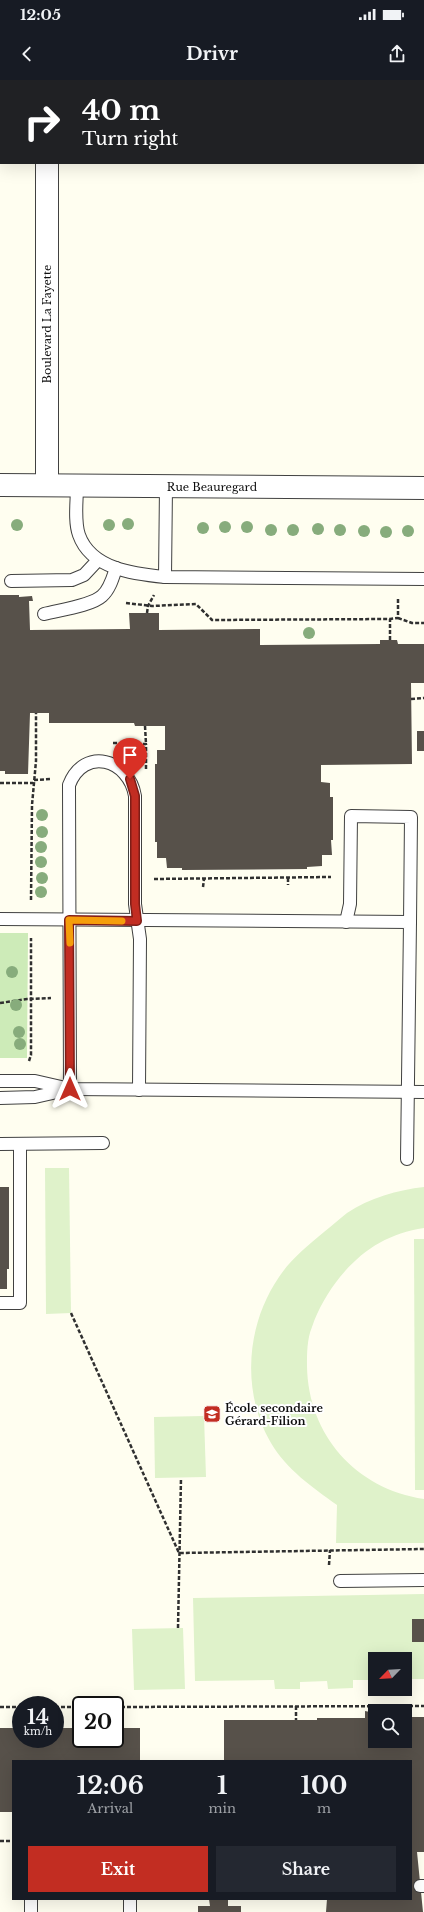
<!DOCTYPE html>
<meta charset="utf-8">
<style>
body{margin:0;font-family:"Libre Baskerville",serif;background:#242831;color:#f1f3f6;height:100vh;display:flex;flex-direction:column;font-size:15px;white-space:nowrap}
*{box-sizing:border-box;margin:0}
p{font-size:13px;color:#9ea1a6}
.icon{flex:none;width:22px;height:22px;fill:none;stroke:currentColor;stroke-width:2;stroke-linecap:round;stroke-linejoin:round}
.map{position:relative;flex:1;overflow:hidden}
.details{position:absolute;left:12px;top:1680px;width:400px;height:140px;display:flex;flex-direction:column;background:#171b24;border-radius:0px;box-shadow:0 4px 16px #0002}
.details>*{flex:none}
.top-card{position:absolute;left:0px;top:0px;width:424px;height:84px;box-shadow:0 4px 16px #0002;background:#202124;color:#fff;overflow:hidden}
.needle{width:26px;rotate:245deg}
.fabs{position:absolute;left:368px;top:1572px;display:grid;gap:8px}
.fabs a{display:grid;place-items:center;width:44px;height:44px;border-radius:0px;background:#171b24;box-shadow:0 4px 16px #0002;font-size:20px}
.speed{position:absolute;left:12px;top:1616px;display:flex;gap:8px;font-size:20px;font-weight:700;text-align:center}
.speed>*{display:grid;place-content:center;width:52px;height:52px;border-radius:50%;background:#171b24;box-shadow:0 4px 16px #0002;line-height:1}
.speed small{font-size:10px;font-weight:400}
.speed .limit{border:2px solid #111;border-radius:6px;background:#fff;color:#111}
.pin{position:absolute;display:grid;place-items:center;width:34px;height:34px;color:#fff;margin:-41px -17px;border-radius:50% 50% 50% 0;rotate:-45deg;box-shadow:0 0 4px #0007}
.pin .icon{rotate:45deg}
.me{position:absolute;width:44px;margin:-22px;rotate:0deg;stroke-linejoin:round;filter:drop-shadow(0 0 3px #0008)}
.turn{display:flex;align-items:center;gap:14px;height:84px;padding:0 16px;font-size:18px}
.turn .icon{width:52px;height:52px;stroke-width:2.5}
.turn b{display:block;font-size:28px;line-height:34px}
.eta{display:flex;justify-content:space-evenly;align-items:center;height:68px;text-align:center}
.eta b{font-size:24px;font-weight:700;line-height:28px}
.button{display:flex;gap:8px;margin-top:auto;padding:8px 16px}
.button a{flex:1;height:46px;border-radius:0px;background:#c22d22;color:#fff;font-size:16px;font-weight:700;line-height:46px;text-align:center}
.button a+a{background:#242831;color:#f1f3f6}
.status{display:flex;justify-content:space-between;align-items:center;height:28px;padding:0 20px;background:#171b24;direction:ltr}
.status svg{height:11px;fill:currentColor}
header{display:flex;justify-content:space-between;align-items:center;height:52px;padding:0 16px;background:#171b24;font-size:18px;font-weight:700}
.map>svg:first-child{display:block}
</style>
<div class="status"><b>12:05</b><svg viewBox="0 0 49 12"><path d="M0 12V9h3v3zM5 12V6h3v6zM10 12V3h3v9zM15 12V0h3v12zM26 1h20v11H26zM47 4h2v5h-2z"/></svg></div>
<header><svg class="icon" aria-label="back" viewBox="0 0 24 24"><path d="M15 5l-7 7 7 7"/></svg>Drivr<svg class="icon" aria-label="share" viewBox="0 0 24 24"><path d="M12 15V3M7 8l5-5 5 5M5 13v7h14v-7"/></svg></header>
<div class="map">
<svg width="424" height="1832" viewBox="0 0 424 1832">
<rect width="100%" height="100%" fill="#fffef0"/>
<path fill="#cdebb8" d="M0 853H28L27 978H0Z"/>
<g fill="#dff2ca">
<path d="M45 1088H69L71 1233 46 1234Z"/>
<path d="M424 1107V1148C389 1153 362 1170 340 1197 328 1212 318 1229 312 1247 307 1259 307 1273 307 1286 308 1355 356 1409 424 1419V1463H336L337 1425C312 1407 287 1390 271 1363 241 1312 246 1245 279 1197 291 1179 307 1166 324 1152 332 1146 339 1139 347 1133 369 1118 398 1110 424 1107Z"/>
<path d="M414 1159H424V1410H415Z"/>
<path d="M204 1336 206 1397 155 1398 154 1337Z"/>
<path d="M424 1514V1599H405V1579H375V1600H353V1608L328 1609 327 1601 300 1602V1609H275L274 1600 195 1601 193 1518Z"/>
<path d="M183 1548 185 1609 134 1610 132 1549Z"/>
</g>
<g fill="#57514a">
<path d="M0 515H19V517L32 516 33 521H29L30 550 130 549 129 533H159V550L260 549V565L380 564V560H397L398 564H424V603H411L412 684 321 685V702L330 703V717H333V760H331L332 775H322V786L307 787V789L182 790V788H167L166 778H157V762H155V684H157V670H165V646H135L134 643H49V633H30L28 694H5V691H0Z"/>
<rect x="417" y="651" width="7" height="20"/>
<path d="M0 1107H9V1189H7V1209H0Z"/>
<rect x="412" y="1539" width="12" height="23"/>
<path d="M365 1631 375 1633V1661H405V1637H424V1772H417L423 1832H326L327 1819H411V1681H224V1640H317V1638H365Z"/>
<path d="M0 1648H21V1659H55V1648H81V1659H115V1648H140V1681H13V1732H0Z"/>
<path d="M209 1819H228V1826H241V1832H198V1826H210Z"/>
</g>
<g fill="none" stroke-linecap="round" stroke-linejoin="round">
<defs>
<g id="lane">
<path d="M77 406C77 421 74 441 79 455 91 489 134 494 165 497L424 499"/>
<path d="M165 497 166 407"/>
<path d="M11 501 72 500 84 495 98 480"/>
<path d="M44 534C59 530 91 526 102 516 110 509 113 497 116 488"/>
<path d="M0 839 410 842 407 1079"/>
<path d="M346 842 350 824 351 736 411 737 410 842"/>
<path d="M0 1001H35L70 1009 424 1012"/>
<path d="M70 1009 69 705C84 666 129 679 135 716V824L140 859 139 1010"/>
<path d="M0 1018 35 1017 66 1010"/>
<path d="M0 1064 103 1063"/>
<path d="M0 1223H20V1064"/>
<path d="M340 1501 424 1500"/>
<path d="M420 1806H424"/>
<path d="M130 1819V1832"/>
<path d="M31 1832V1819"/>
</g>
<g id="street">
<path d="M46 0V1"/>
<path d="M369 0V1"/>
<path d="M423 59H424"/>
<path d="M0 405 424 408"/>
<path d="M47 405V83"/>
</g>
</defs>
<use href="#lane" stroke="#414141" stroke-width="14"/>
<use href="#street" stroke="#414141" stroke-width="24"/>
<g stroke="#303030" stroke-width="2.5" stroke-dasharray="4 2" stroke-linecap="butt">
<path d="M126 523 152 526 196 524 212 540 390 539 398 538V518"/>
<path d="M147 533 148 526 154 515"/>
<path d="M398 538 412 543H424"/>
<path d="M390 560V539"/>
<path d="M411 619 424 618"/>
<path d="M145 646 146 664"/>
<path d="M113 663 146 664V690"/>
<path d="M34 700 51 699"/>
<path d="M0 703H33"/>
<path d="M288 798V805"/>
<path d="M154 799 331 797"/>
<path d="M203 807 204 799"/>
<path d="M31 820 32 725 36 681V633"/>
<path d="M0 923 27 919 51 918"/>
<path d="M29 981 31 975V858"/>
<path d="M71 1233 179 1473 424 1469"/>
<path d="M329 1485 330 1470"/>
<path d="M178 1548 181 1398"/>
<path d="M296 1626V1640"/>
<path d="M0 1627H21"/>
<path d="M55 1627H81"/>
<path d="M115 1627 424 1626"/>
<path d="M0 1761H13"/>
</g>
<use href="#lane" stroke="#fff" stroke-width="12"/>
<use href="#street" stroke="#fff" stroke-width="22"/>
</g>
<g fill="#87ac7c">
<circle cx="128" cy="444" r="6"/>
<circle cx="17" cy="445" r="6"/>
<circle cx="109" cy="445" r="6"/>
<circle cx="225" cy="447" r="6"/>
<circle cx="247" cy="447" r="6"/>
<circle cx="203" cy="448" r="6"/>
<circle cx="318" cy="449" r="6"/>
<circle cx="271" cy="450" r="6"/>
<circle cx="293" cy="450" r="6"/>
<circle cx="340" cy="450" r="6"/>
<circle cx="364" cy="451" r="6"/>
<circle cx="408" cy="451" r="6"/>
<circle cx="386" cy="452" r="6"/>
<circle cx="309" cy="553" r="6"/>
<circle cx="42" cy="735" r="6"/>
<circle cx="42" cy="752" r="6"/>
<circle cx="41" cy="767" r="6"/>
<circle cx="41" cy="782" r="6"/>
<circle cx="42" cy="798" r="6"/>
<circle cx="41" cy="812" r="6"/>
<circle cx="12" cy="892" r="6"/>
<circle cx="16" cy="925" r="6"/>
<circle cx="19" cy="952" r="6"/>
<circle cx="20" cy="964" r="6"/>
</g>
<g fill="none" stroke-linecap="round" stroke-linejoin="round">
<defs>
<path id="route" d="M70 1009 69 840 137 841 135 824V716L130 699"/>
</defs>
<use href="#route" stroke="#7e1d16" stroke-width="10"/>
<use href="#route" stroke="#c22d22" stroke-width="7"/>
<path stroke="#f59e0b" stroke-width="7" d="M70 863 69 840 122 841"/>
</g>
<defs>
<symbol id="school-square" viewBox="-11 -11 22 22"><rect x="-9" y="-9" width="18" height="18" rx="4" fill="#c22d22" stroke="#fff"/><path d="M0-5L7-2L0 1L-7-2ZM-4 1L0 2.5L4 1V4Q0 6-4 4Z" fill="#fff"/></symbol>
</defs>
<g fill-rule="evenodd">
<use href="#school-square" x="202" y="1324" width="20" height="20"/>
</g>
<g text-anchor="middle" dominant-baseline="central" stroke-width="4" stroke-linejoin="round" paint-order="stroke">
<g font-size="11" fill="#0e0e0e" stroke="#fff">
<text transform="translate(47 244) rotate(-90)">Boulevard La Fayette</text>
<text x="212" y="407">Rue Beauregard</text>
</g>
<g font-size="11" font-weight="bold" fill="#0e0e0e" stroke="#fff" text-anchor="start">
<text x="225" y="1328">École secondaire<tspan x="225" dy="13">Gérard-Filion</tspan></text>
</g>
</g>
</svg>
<div class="fabs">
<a><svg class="needle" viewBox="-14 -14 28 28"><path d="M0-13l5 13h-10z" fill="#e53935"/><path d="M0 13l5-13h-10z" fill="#9ea1a6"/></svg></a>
<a><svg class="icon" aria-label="search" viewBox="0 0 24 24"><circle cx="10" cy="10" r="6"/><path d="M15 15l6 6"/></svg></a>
</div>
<div class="speed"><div>14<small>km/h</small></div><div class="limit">20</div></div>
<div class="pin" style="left:130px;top:699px;background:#d93025"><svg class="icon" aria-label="arrive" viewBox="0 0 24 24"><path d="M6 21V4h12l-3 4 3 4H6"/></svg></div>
<svg class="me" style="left:70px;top:1009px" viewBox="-20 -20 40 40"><path d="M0-17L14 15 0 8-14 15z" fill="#c22d22" stroke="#fff" stroke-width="4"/></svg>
<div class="top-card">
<div class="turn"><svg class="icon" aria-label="right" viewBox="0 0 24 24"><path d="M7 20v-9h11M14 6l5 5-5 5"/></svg><div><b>40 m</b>Turn right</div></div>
</div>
<section class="details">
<div class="eta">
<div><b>12:06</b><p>Arrival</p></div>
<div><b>1</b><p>min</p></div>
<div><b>100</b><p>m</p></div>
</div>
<div class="button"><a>Exit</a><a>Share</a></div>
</section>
</div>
